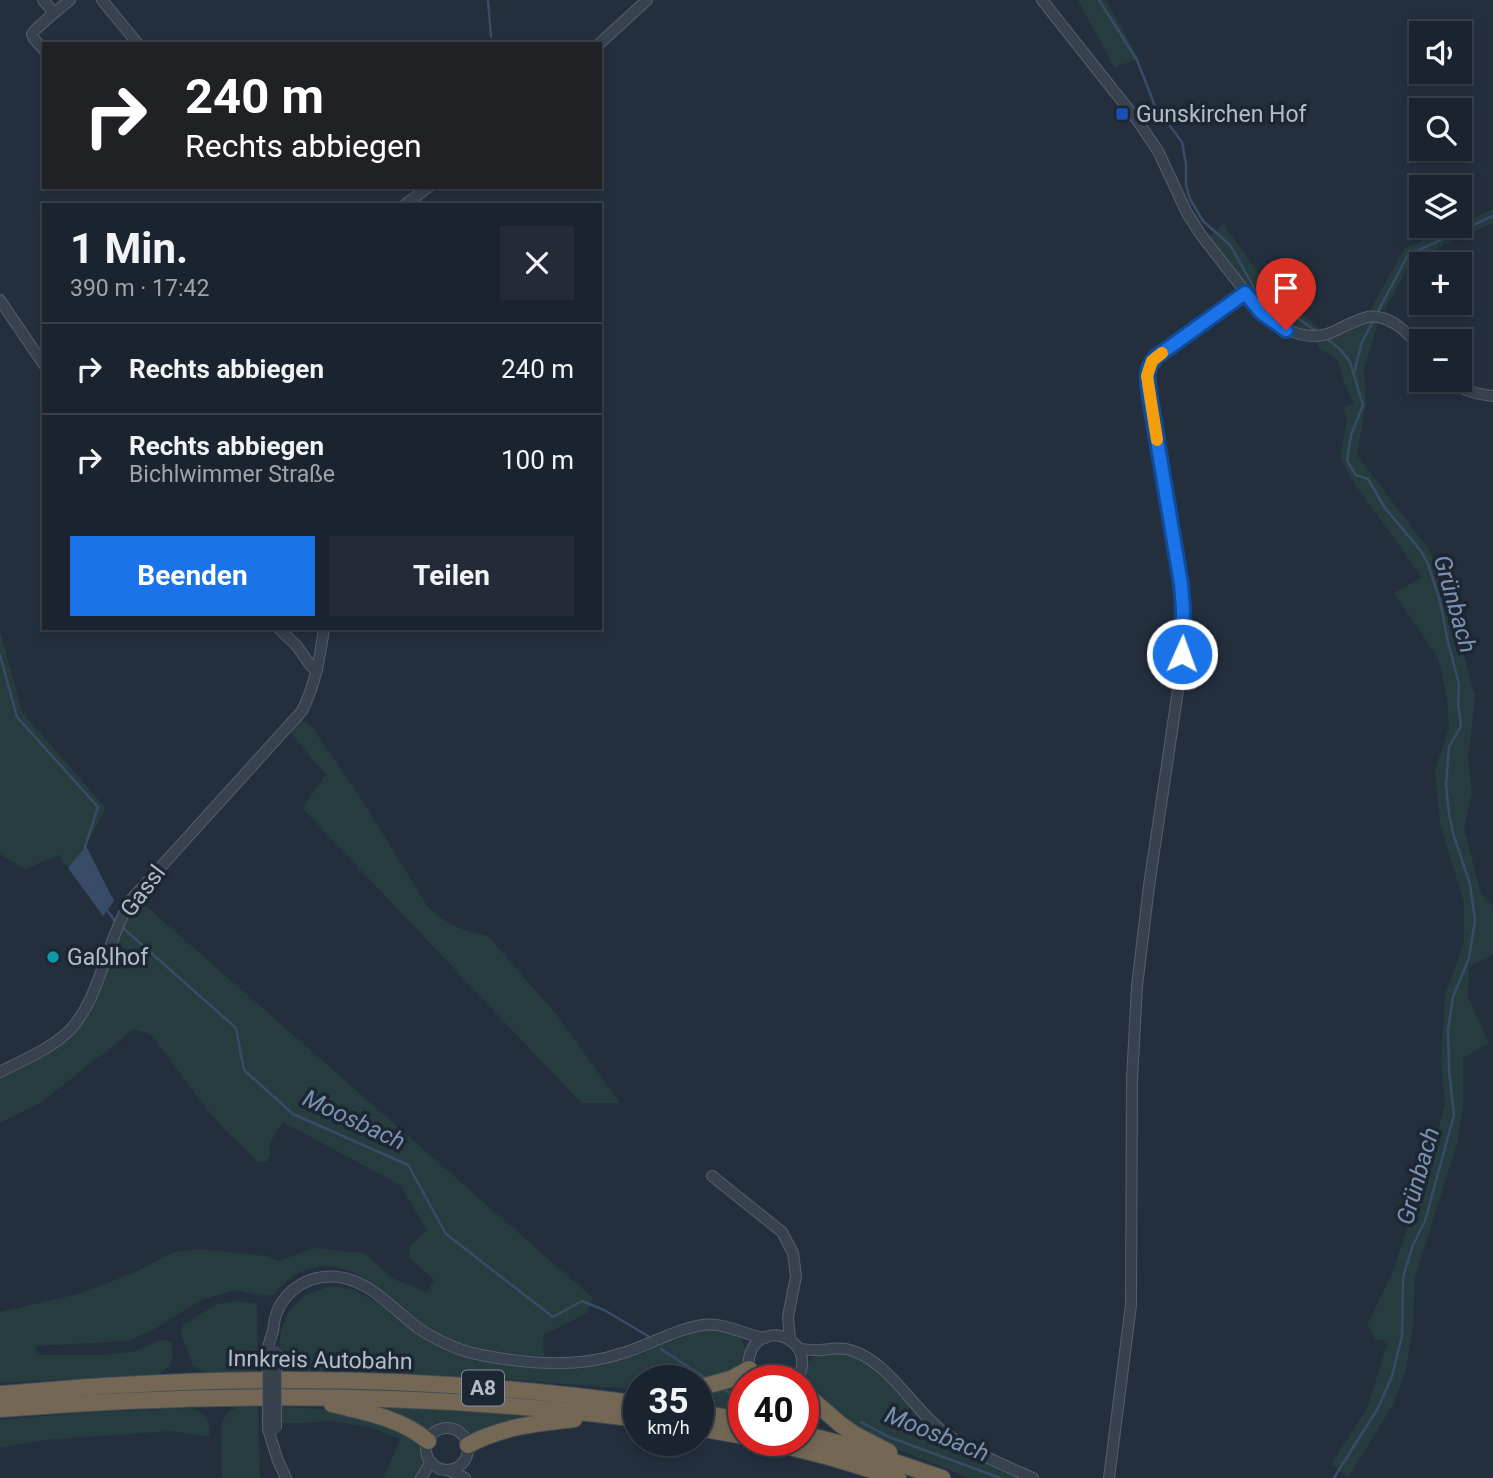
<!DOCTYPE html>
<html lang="de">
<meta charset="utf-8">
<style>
body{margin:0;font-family:Roboto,sans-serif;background:#242b36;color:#f1f3f6;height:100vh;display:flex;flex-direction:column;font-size:26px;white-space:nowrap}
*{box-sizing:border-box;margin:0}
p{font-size:23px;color:#a0a4aa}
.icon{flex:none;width:38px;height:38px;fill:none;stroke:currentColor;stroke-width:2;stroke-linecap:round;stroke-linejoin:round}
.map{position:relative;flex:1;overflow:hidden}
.panel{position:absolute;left:42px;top:203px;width:560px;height:427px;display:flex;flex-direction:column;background:#1b232e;border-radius:0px;box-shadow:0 4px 10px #0003,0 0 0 2px #39404a}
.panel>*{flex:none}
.banner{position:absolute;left:42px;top:42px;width:560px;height:147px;border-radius:0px;box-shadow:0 4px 10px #0003,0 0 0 2px #39404a;background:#202124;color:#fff;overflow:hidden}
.tools{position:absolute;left:1409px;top:21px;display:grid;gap:14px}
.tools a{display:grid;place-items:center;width:63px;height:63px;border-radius:0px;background:#1b232e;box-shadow:0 4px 10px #0003,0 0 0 2px #39404a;font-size:35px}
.speed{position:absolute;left:623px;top:1365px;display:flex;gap:14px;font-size:35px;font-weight:700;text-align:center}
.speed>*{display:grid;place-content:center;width:91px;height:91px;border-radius:50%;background:#1b232e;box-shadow:0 4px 10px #0003,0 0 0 2px #39404a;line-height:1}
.speed small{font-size:18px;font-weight:400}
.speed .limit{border:10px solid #d22;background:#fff;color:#111}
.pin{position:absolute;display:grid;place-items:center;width:60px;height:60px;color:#fff;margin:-72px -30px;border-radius:50% 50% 50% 0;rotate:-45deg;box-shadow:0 0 7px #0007}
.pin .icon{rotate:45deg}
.me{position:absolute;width:77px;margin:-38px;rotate:2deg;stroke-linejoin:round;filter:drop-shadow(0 0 5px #0008)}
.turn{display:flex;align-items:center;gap:24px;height:147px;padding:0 28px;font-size:32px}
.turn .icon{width:91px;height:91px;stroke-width:2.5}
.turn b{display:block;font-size:49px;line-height:60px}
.round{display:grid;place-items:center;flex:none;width:74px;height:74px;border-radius:0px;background:#242b36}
.headline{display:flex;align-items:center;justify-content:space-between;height:119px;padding:0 28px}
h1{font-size:42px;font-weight:700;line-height:52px}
.primary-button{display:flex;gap:14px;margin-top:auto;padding:14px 28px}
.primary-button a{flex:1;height:80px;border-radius:0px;background:#1a73e8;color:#fff;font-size:28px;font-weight:700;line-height:80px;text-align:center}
.primary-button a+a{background:#242b36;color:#f1f3f6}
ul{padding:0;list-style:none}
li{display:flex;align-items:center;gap:21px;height:91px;padding:0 28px;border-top:2px solid #39404a}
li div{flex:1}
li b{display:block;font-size:26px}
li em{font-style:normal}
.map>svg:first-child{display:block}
</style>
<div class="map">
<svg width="1493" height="1478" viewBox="0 0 1493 1478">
<rect width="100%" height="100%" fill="#242f3e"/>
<g fill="#263c3f">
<path d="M1078 0H1106L1139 59 1114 67Z"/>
<path d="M1493 209V223L1414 258 1384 310H1370L1405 248 1455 226H1460V224Z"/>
<path d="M1223 224 1268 286 1323 331 1302 330 1282 323 1265 310 1208 238Z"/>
<path d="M1378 322 1364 370 1366 404 1357 455 1429 550 1445 585 1475 696 1468 759 1472 793 1464 828 1481 894 1493 906V954L1469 967 1468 997 1489 1043 1463 1058V1109L1457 1144 1415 1277 1413 1327 1406 1369 1394 1403 1348 1478 1331 1464 1367 1409 1388 1341 1376 1340 1367 1325 1391 1276 1427 1172 1445 1104 1441 1065 1445 995 1464 943V903L1440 823 1435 770 1449 728 1447 697 1438 658 1394 593 1422 577 1354 483 1340 457 1347 421 1343 408 1354 403 1345 385 1338 360 1318 347 1316 339 1358 323Z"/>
<path d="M0 631 22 712 102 804 105 809 86 846 68 868 59 855 25 869 0 854Z"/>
<path d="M301 719 312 727 362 800 428 907 448 923 467 931 488 936 557 1015 620 1103H581L302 808 326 775 290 732Z"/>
<path d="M137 898 593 1298 587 1313 543 1335 544 1357C509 1353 472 1353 441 1336 402 1314 362 1256 312 1268 297 1272 283 1282 274 1295L262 1296 235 1290 201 1300 153 1330 128 1341 35 1346 37 1355H98L133 1352 161 1340 171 1342C175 1357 173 1364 160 1374L0 1383V1312L82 1293 133 1273 174 1252 200 1249 265 1256 279 1261 313 1248 363 1253 396 1280 427 1292 434 1280 409 1257 410 1246 427 1230 400 1185 283 1122 269 1144 271 1154 266 1162H258L221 1126 189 1086 164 1051 150 1034 134 1029 42 1102 0 1123V1079L53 1047 83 1019 122 922Z"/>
<path d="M332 1286 355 1290 386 1308 420 1335 452 1352 494 1363 544 1368 583 1367 617 1361 661 1343 697 1330H724L740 1337 746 1350 744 1362 738 1371 698 1381H639V1390L478 1377 369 1372H282C282 1362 280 1353 280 1344 279 1324 292 1301 310 1293 317 1290 325 1288 332 1286Z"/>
<path d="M235 1301 257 1304 258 1373 204 1372 193 1365 181 1334 183 1325 215 1305Z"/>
<path d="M828 1353 849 1355 869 1363 930 1428 955 1446 1019 1478H970L897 1449 847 1425 807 1393 802 1381 805 1367 814 1357Z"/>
<path d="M747 1376 750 1381H744V1413L698 1405V1392Z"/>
<path d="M239 1406 258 1407 260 1478H222L221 1424 227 1413Z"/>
<path d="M282 1407 324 1409 362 1416 420 1441C425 1455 424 1465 417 1478H383L401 1439 369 1427 331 1421 304 1423H282Z"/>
<path d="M377 1407 473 1412 533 1417 470 1438C460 1425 444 1419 430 1431L418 1423Z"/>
<path d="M192 1408C207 1415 211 1420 209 1437L171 1431 45 1440 0 1448V1420L76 1413Z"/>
</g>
<path fill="#394c67" d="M86 846 114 901 103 916 68 868Z"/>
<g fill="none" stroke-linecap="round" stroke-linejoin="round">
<g stroke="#394c67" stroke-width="2.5">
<path d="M488 0 491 37"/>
<path d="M1099 0 1137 60 1155 106 1182 142 1186 164V185L1190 199 1203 221 1230 245 1256 291 1276 303 1316 331"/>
<path d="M1376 315 1408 255 1493 216"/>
<path d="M1327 339 1341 350 1350 362 1363 405 1351 435 1347 461 1356 475 1368 479 1385 508 1421 551 1428 564 1440 601 1448 642 1459 684 1458 703 1461 726 1449 747 1446 785 1449 814 1453 833 1470 884 1475 920 1469 958 1453 997 1448 1030 1449 1070 1454 1115 1425 1221 1413 1245 1403 1277 1402 1336 1392 1376 1378 1408 1334 1478"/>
<path d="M1354 373 1362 342 1373 321"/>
<path d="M0 655 17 717 98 807 85 847"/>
<path d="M106 909 115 921"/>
<path d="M123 928 236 1028 244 1070 293 1114 408 1165 446 1234 553 1317 582 1301 604 1310 648 1336"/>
<path d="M661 1349 704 1377"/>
<path d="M726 1391 744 1400"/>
<path d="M861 1422 889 1437 1000 1478"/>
</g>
<defs>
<g id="minor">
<path d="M43 0 54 13 35 30 32 34 34 39 44 50"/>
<path d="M102 0 138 44"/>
<path d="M1042 0 1137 120 1158 151 1187 213 1201 235 1262 313C1279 328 1304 341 1327 334 1334 332 1340 328 1347 325 1357 321 1366 315 1378 317 1396 320 1409 335 1421 348"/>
<path d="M54 13 70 0"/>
<path d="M599 44 647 0"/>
<path d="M404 205 429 187"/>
<path d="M0 300 44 365"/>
<path d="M1450 380C1462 391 1477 394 1493 396"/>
<path d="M278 628 296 645 311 666 317 670"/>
<path d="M0 1072C23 1060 51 1049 70 1030 93 1005 100 972 112 942 117 928 123 915 129 902L302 711C315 685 320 658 324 628"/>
<path d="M712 1176 782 1232 793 1253 796 1276 788 1317 790 1339"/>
<path d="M799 1349C806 1349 814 1351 821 1350 832 1349 842 1347 853 1351 889 1363 912 1407 941 1430 969 1451 1001 1464 1033 1478"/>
<path d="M268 1351C268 1343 271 1338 273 1331 274 1325 274 1320 276 1315 282 1295 302 1279 323 1277 363 1272 389 1306 418 1328 439 1342 462 1352 486 1356 531 1364 579 1368 623 1353 650 1345 675 1329 703 1325 725 1322 744 1335 765 1338"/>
<path d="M755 1381C749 1373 747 1364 750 1354 763 1316 821 1342 796 1381"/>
<circle cx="447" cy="1449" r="21"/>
<path d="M268 1429 278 1461 286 1478"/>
<path d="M448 1470 465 1478"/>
<path d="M421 1478 431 1462"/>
<path d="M1109 1478 1131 1305 1132 1080 1137 986 1149 886 1178 690 1183 630V608L1177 559 1147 376 1150 365 1156 357 1245 293"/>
</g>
<g id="highway">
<path d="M797 1380V1381"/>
<path d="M698 1388 731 1379 749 1369"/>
<path d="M803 1392 840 1424 854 1434 889 1452"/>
<path d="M0 1394C41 1391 82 1387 122 1385 294 1375 468 1380 639 1404"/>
<path d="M332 1404C365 1412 401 1418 428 1441"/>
<path d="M0 1409C213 1392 427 1392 639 1419"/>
<path d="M698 1412 744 1421"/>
<path d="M698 1428 744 1436"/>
<path d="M803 1434 838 1443 942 1478"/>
<path d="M763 1440 833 1458 898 1478"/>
<path d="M468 1445C501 1427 537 1423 574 1419"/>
</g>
</defs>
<use href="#minor" stroke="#565f6c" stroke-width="12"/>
<use href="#highway" stroke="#434c59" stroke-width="18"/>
<use href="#minor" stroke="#38414e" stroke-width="10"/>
<use href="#highway" stroke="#746855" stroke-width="16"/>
<defs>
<g id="minor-bridge">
<path d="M268 1351V1429"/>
<path d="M276 1351V1429"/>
</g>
</defs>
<use href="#minor-bridge" stroke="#565f6c" stroke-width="12" stroke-linecap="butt"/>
<use href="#minor-bridge" stroke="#38414e" stroke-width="10"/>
</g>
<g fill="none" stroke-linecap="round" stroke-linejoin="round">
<defs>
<path id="route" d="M1182 654 1183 608 1181 584 1150 398C1148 383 1144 369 1156 357L1245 293 1262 313 1286 330"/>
</defs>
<use href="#route" stroke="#114b97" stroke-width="18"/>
<use href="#route" stroke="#1a73e8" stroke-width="12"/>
<path stroke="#f59e0b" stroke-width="12" d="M1157 440 1147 376 1152 361 1162 353"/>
</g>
<rect fill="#1a4fb4" stroke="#1d2633" stroke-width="2.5" x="1115" y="107" width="14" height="14" rx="3.5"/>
<circle fill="#0f9aa8" stroke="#1d2633" stroke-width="2.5" cx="53" cy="957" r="7"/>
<g text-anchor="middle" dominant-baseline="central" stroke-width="7" stroke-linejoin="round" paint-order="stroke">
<rect fill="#1d2633" stroke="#878f9c" stroke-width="2" x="462" y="1370.5" width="42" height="35" rx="5"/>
<g font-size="21" font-weight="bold" fill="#b4bcc9">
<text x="483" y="1388">A8</text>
</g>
<g font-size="23" fill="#b4bcc9" stroke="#1d2633" text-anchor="start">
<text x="1136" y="114">Gunskirchen Hof</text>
<text x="67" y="957">Gaßlhof</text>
</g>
<g font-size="23" fill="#b4bcc9" stroke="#1d2633">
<text transform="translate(143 891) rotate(-53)">Gassl</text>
<text transform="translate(320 1360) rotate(1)">Innkreis Autobahn</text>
</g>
<g font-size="24" font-style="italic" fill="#7c92b1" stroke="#1d2633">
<text transform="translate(1455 604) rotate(74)">Grünbach</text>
<text transform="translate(354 1120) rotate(25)">Moosbach</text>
<text transform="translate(1418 1176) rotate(-74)">Grünbach</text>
<text transform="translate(937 1434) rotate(22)">Moosbach</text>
</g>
</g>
</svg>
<div class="tools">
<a><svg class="icon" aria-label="sound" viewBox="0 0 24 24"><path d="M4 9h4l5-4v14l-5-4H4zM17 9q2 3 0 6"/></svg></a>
<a><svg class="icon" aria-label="search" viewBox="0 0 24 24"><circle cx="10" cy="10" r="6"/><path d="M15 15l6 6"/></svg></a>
<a><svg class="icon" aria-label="layers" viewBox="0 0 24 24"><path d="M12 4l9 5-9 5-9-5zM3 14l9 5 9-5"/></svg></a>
<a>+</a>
<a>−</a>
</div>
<div class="speed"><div>35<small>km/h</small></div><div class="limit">40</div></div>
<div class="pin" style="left:1286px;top:330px;background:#d93025"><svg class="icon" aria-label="arrive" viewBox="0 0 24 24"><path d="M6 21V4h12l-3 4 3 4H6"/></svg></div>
<svg class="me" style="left:1182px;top:654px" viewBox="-20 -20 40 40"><circle r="17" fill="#1a73e8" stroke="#fff" stroke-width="3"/><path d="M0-11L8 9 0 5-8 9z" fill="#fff"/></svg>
<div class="banner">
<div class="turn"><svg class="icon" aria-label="right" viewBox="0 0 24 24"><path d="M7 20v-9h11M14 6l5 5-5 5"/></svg><div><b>240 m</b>Rechts abbiegen</div></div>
</div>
<section class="panel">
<div class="headline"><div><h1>1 Min.</h1><p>390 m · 17:42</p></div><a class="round"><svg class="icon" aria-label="close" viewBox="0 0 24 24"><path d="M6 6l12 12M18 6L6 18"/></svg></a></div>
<ul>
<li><svg class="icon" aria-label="right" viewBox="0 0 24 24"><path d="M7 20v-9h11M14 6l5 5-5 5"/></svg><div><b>Rechts abbiegen</b></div><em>240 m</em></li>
<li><svg class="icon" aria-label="right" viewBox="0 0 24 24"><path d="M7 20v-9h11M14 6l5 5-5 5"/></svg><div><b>Rechts abbiegen</b><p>Bichlwimmer Straße</p></div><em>100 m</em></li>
</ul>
<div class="primary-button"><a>Beenden</a><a>Teilen</a></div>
</section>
</div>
